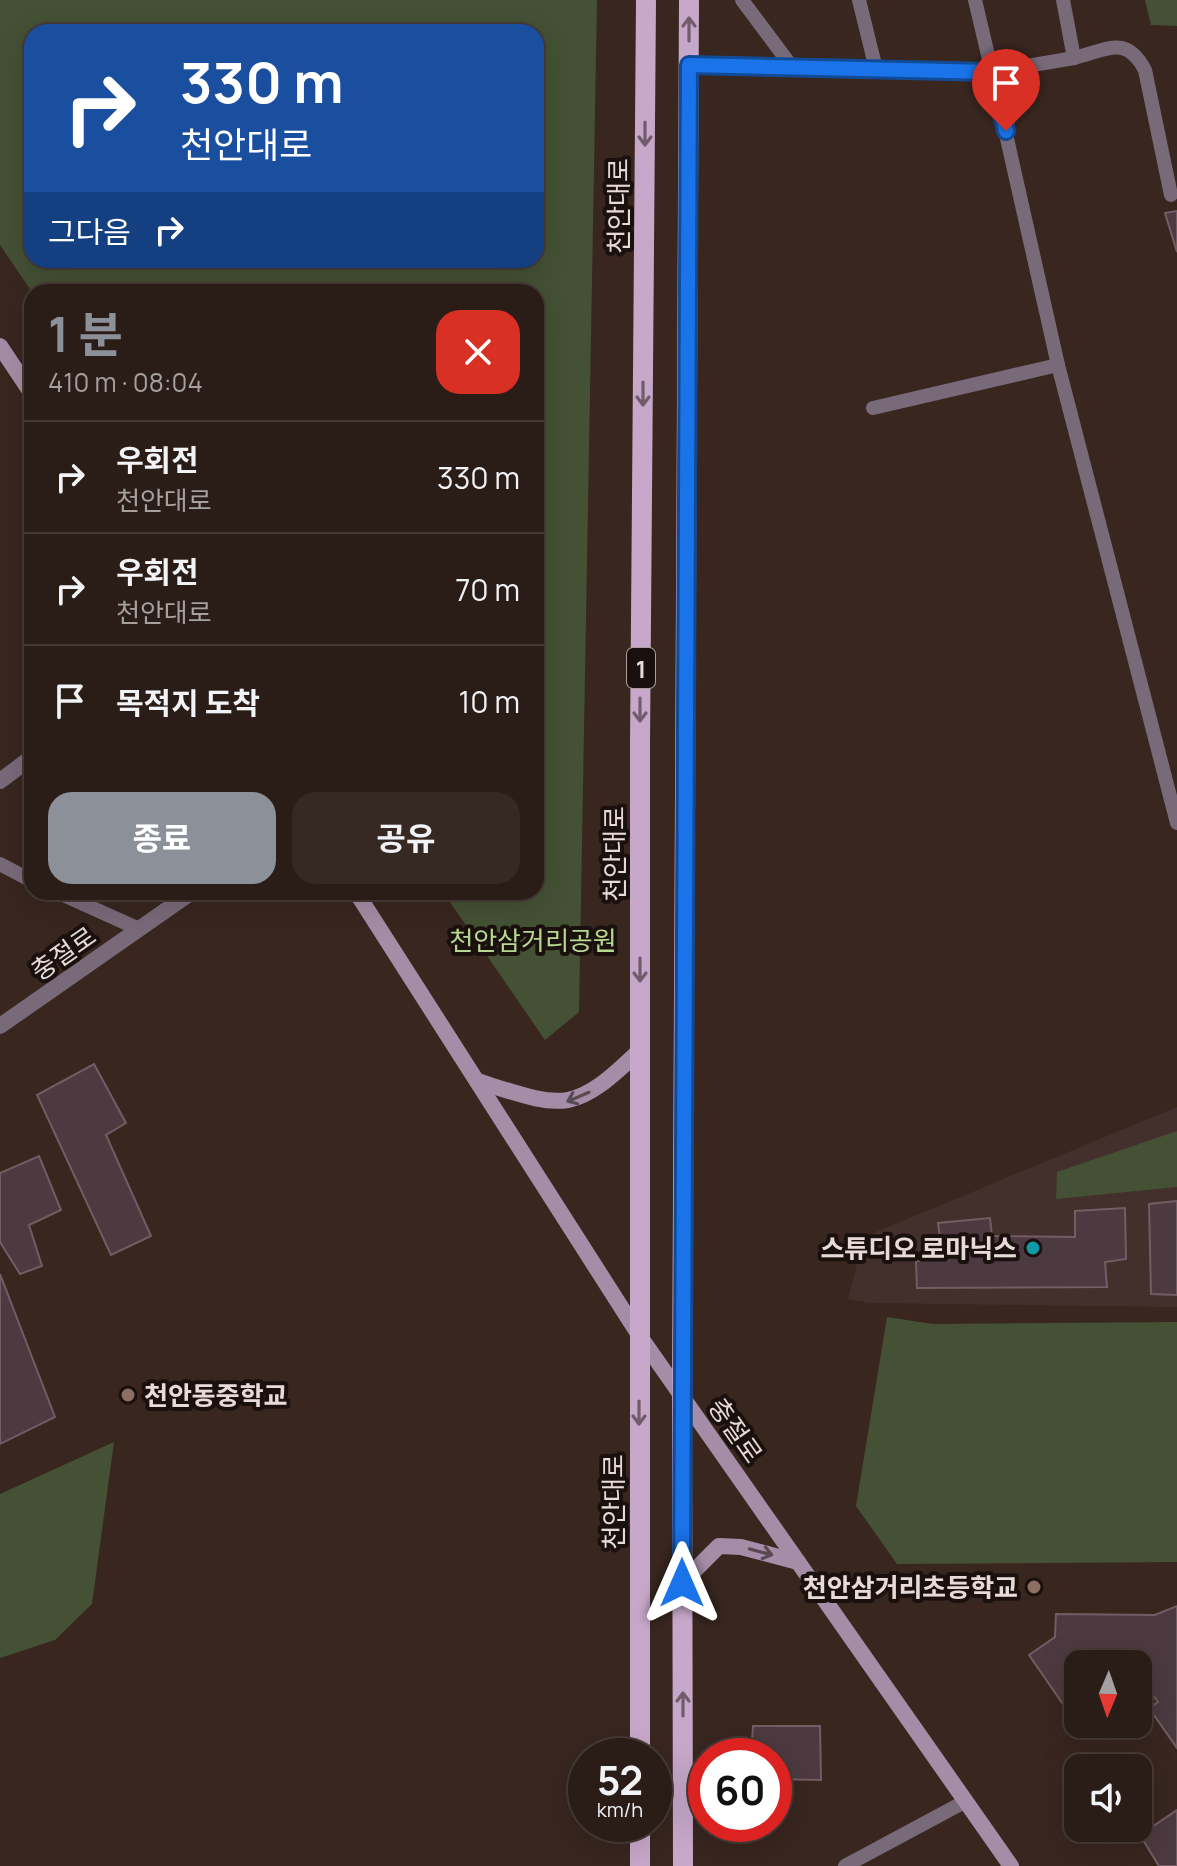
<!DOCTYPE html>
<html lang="ko">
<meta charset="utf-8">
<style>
body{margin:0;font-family:Manrope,"Noto Sans KR",sans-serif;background:#362924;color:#f1f3f6;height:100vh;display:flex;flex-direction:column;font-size:30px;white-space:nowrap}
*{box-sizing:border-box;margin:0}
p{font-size:26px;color:#a5a1a1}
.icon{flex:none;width:44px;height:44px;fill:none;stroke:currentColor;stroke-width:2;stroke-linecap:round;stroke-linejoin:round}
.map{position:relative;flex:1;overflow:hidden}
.drawer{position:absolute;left:24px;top:284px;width:520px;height:616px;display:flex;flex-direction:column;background:#2a1c17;border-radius:24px;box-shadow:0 8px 32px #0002,0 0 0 2px #463a36}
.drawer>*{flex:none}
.banner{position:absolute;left:24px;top:24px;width:520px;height:244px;border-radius:24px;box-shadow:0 8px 32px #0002,0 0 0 2px #463a36;background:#1a4fa0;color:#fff;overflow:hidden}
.needle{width:52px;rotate:182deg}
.tools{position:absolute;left:1064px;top:1650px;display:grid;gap:16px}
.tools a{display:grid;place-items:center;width:88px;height:88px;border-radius:16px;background:#2a1c17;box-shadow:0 8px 32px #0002,0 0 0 2px #463a36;font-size:40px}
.speed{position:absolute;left:568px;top:1738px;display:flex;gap:16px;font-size:40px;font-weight:700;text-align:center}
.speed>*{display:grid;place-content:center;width:104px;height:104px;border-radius:50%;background:#2a1c17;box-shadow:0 8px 32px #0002,0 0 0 2px #463a36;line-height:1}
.speed small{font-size:20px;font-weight:400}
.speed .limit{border:12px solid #d22;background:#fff;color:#111}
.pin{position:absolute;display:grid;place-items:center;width:68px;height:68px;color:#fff;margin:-82px -34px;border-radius:50% 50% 50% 0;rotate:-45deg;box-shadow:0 0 8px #0007}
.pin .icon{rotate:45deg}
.me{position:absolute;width:88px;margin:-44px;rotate:0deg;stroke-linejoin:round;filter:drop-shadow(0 0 6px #0008)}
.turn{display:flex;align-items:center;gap:28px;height:168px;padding:0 24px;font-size:36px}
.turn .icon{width:104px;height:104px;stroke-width:2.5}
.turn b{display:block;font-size:56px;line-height:68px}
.then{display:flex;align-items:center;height:76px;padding:0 24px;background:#0003;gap:16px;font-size:30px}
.round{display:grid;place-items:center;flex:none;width:84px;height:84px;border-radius:24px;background:#362924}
.headline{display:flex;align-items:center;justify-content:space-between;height:136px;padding:0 24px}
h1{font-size:48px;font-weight:700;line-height:60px;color:#8c9099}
.action{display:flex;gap:16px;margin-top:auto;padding:16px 24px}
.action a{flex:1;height:92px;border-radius:24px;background:#8c9099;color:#fff;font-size:32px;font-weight:700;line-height:92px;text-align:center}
.action a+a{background:#362924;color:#f1f3f6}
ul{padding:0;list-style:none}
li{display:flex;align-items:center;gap:24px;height:112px;padding:0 24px;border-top:2px solid #463a36}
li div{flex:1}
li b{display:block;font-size:30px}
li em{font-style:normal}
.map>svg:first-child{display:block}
</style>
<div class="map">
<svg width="1177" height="1866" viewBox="0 0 1177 1866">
<rect width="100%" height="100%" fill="#38261f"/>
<path fill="#43302c" d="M1177 1107V1307L872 1303 848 1299 864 1237Z"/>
<g fill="#445134" fill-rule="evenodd">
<path d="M0 0H597L579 1012 545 1040 443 892H536V292H32L0 245ZM536 32V260H32V32Z"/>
<path d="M1145 0H1177V26L1151 25Z"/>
<path d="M1177 1131V1187L1056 1199 1057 1172Z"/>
<path d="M887 1317 933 1324 1177 1322V1562L897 1564 856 1506Z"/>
<path d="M114 1442 92 1604 55 1640 0 1658V1494Z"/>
</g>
<g fill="#4d3940" stroke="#735c64" stroke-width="2">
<path d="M1177 211V252L1165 213Z"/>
<path d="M94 1064 126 1123 106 1135 151 1236 111 1255 37 1095Z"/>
<path d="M39 1156 61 1210 29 1225 42 1266 20 1274 0 1242V1173Z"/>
<path d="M1177 1201V1295L1151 1294 1149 1204Z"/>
<path d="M1125 1208 1126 1259 1105 1262 1107 1287 917 1288 916 1261H943L938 1223 990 1218 992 1236 1075 1237V1211Z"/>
<path d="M0 1274 55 1417 0 1444Z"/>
<path d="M1177 1606V1748L1149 1708 1158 1702 1147 1687 1138 1693V1664H1078V1724H1089L1080 1729 1029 1655 1055 1637 1056 1614 1155 1615Z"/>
<path d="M753 1726H820L821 1780 774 1779V1756H751Z"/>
<path d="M1177 1810V1866H1159L1140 1835Z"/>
</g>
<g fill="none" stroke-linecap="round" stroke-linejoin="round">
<g stroke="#796a7a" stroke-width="14">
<path d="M742 0 792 67"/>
<path d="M859 0 876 69"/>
<path d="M975 0 992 72 1074 58 1063 0"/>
<path d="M1074 58C1107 50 1126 34 1145 70L1171 195"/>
<path d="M689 65 992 72 1058 365 1177 823"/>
<path d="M873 408 1058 365"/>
<path d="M0 864 32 881"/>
<path d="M57 892 139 929"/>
<path d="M845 1866 966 1801"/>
</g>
<g stroke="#796a7a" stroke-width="16">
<path d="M0 781 32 757"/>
<path d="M0 1026 192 892"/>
</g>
<g stroke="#a68da7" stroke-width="16">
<path d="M0 346 32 394"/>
<path d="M356 892 639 1335 1011 1866"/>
<path d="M477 1081C563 1108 572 1116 640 1050"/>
<path d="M682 1583 719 1546 741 1547 798 1562"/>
</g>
<g stroke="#c8a8ca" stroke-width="20">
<path d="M640 1756V743L646 0"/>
<path d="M640 1824V1866"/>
<path d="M683 1866 682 1395 689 0"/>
</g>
</g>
<defs><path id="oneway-shaft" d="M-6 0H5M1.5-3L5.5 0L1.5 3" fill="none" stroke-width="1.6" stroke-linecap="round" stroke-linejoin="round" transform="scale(2)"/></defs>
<g stroke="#715c6c">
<use href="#oneway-shaft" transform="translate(689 29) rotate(-90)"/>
<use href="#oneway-shaft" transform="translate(645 134) rotate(90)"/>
<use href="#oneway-shaft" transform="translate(643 394) rotate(90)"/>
<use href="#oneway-shaft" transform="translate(640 710) rotate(90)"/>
<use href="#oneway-shaft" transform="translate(640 970) rotate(90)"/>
<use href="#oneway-shaft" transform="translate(639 1413) rotate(90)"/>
<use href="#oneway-shaft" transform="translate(683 1704) rotate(-90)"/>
</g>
<g stroke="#594953">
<use href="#oneway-shaft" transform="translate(578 1097) rotate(157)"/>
<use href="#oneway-shaft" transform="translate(761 1552) rotate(15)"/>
</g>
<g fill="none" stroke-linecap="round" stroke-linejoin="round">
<defs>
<path id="route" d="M682 1583 689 65 992 72 1006 131"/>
</defs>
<use href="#route" stroke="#114b97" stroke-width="20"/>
<use href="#route" stroke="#1a73e8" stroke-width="14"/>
</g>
<circle fill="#0f9aa8" stroke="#1a110e" stroke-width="3" cx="1033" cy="1248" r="8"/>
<g fill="#8d6e63" stroke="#1a110e" stroke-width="3">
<circle cx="128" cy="1395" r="8"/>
<circle cx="1034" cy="1587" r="8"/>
</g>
<g text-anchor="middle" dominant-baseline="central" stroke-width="8" stroke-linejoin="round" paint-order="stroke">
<rect fill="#1a110e" stroke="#aa9e9b" stroke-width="2" x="627" y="648" width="28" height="40" rx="6"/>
<g font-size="24" font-weight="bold" fill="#e8dbd7">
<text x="641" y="668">1</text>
</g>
<g font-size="26" fill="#e8dbd7" stroke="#1a110e">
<text transform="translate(618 206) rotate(-90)">천안대로</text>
<text transform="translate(614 854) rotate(-90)">천안대로</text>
<text transform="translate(63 953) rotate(-35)">충절로</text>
<text transform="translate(736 1430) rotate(55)">충절로</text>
<text transform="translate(613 1502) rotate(-90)">천안대로</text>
</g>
<g font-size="26" fill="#b8d891" stroke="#1a110e">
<text x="533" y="940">천안삼거리공원</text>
</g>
<g font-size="26" font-weight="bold" fill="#e8dbd7" stroke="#1a110e" text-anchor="end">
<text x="1017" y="1248">스튜디오 로마닉스</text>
<text x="144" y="1395" text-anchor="start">천안동중학교</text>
<text x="1018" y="1587">천안삼거리초등학교</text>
</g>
</g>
</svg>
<div class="tools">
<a><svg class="needle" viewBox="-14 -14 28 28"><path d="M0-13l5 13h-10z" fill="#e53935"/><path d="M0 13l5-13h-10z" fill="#a5a1a1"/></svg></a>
<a><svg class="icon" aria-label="sound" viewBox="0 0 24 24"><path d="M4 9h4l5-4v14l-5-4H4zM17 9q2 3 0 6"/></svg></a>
</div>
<div class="speed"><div>52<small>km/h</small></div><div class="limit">60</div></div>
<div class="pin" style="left:1006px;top:131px;background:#d93025"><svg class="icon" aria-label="arrive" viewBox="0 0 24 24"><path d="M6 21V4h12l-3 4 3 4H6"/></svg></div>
<svg class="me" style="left:682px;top:1583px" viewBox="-20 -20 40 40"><path d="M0-17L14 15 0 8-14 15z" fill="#1a73e8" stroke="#fff" stroke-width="4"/></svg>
<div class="banner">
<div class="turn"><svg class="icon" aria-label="right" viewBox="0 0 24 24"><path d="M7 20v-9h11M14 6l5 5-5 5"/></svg><div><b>330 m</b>천안대로</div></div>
<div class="then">그다음<svg class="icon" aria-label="right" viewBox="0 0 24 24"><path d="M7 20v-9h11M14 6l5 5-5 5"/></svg></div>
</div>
<section class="drawer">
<div class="headline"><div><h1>1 분</h1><p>410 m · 08:04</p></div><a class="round" style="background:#d93025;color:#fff"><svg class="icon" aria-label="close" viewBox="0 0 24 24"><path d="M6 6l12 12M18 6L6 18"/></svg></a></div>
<ul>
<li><svg class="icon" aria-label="right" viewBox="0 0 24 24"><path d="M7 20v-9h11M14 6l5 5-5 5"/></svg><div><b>우회전</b><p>천안대로</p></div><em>330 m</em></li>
<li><svg class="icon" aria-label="right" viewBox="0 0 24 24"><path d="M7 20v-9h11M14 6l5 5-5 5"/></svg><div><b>우회전</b><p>천안대로</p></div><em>70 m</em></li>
<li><svg class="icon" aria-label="arrive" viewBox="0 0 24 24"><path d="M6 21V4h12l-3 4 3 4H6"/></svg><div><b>목적지 도착</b></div><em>10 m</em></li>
</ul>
<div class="action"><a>종료</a><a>공유</a></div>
</section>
</div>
